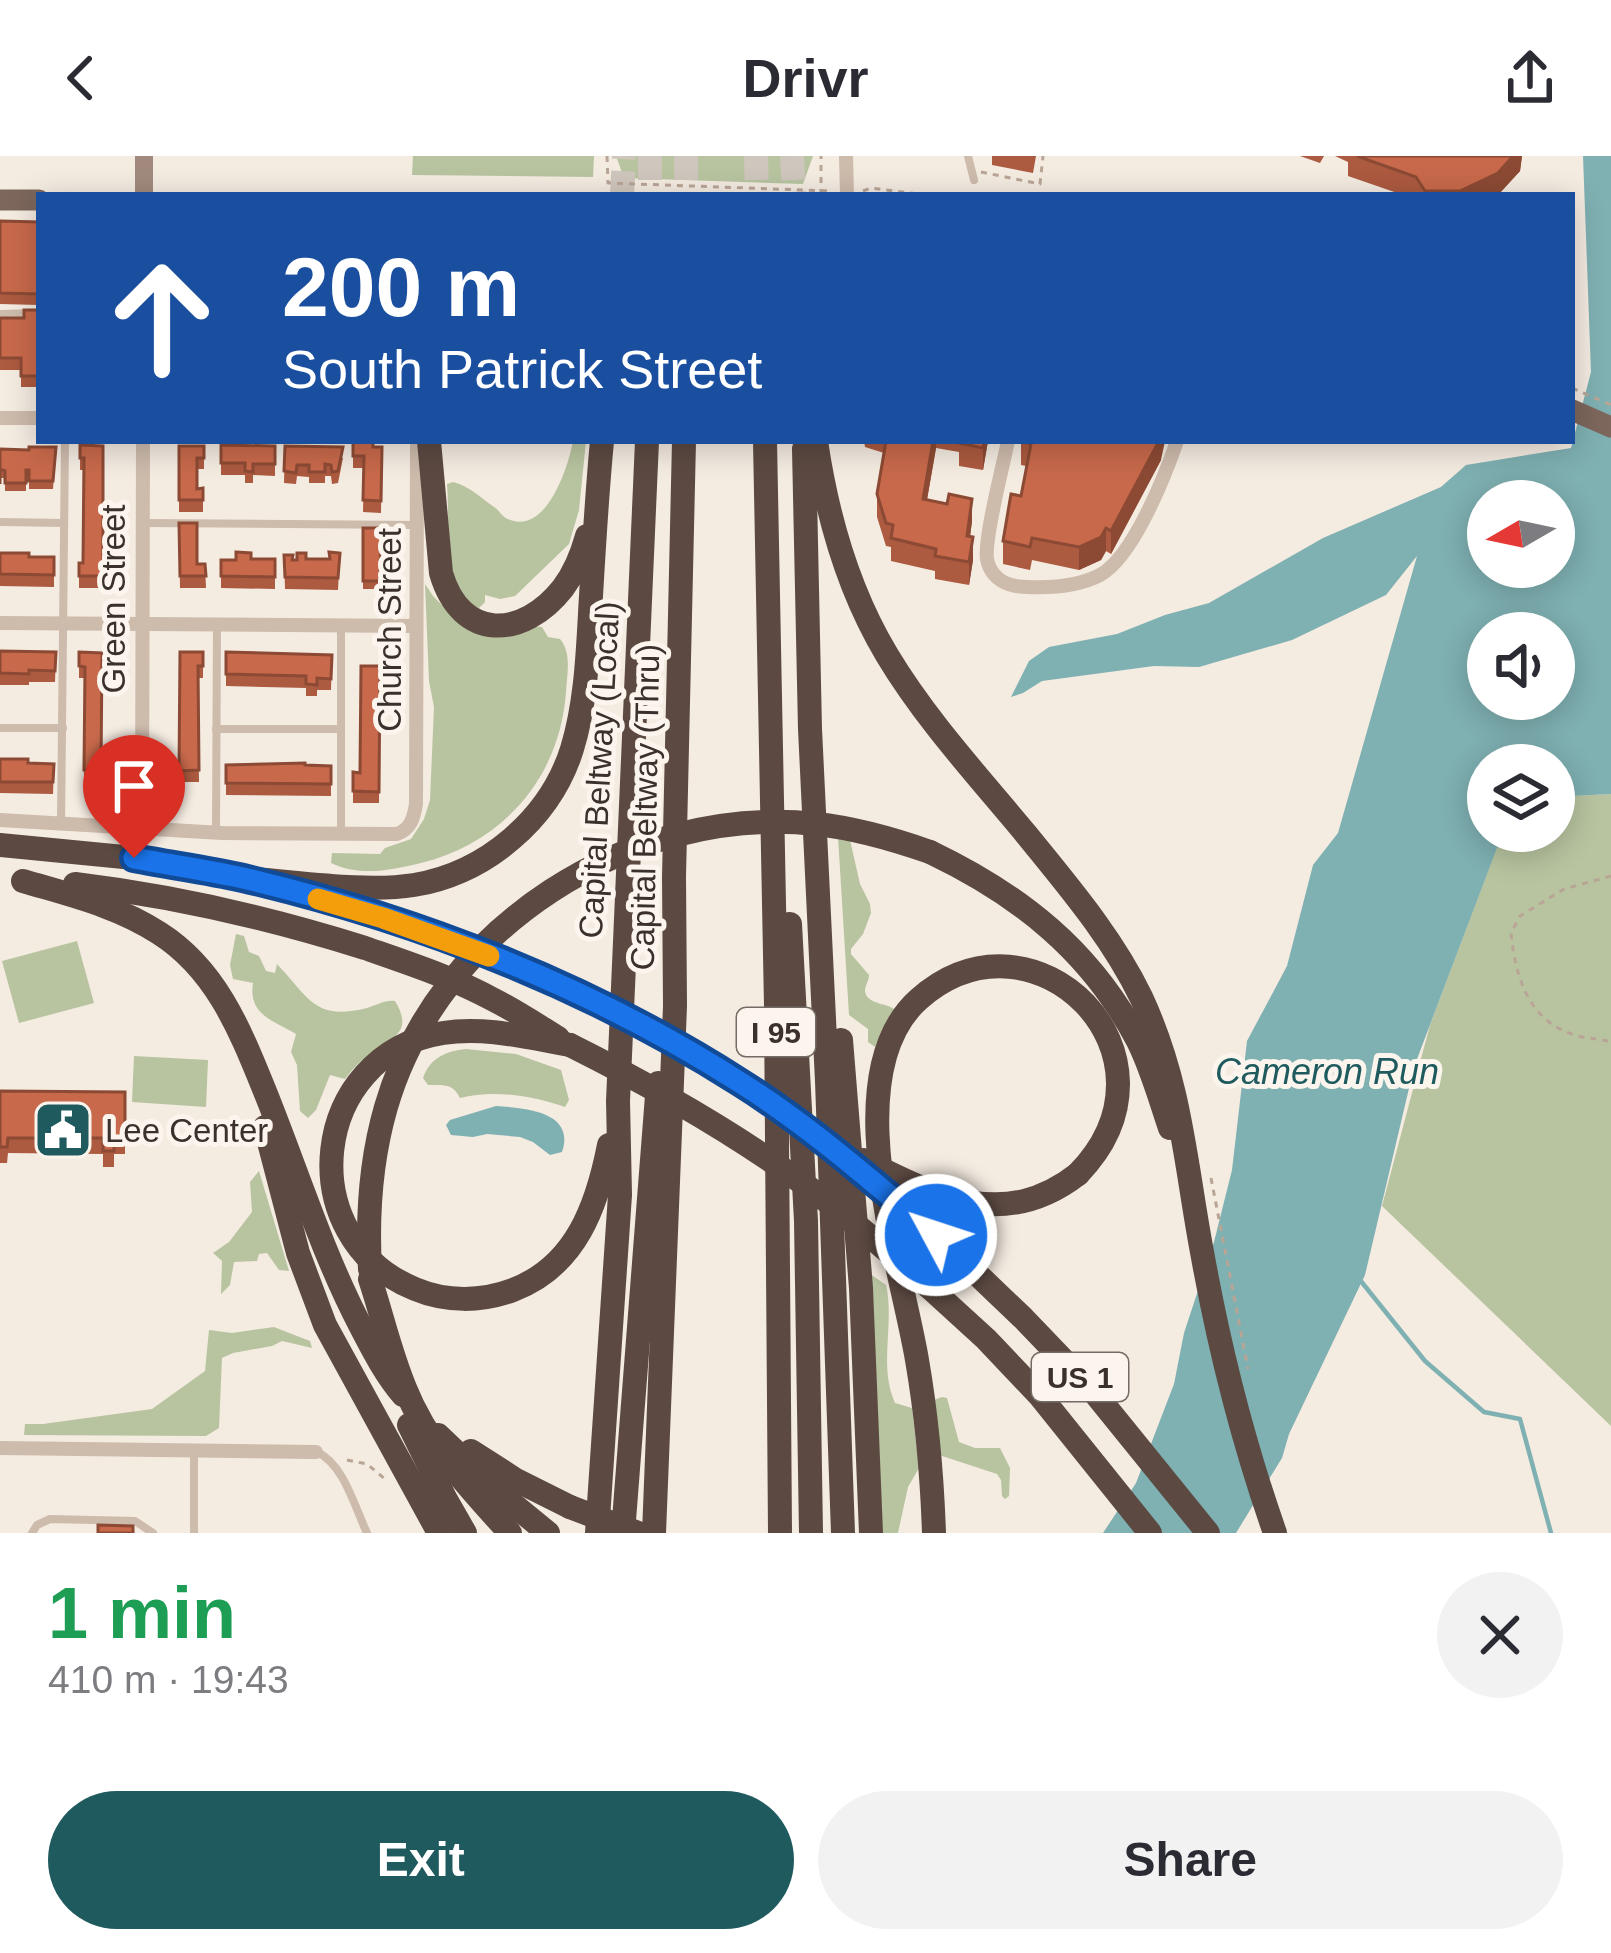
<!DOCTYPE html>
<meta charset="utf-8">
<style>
body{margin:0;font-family:Arial,sans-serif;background:#f2f2f3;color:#2b2b33;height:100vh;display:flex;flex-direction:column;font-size:45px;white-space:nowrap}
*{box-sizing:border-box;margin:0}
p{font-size:39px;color:#7c7c81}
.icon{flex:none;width:66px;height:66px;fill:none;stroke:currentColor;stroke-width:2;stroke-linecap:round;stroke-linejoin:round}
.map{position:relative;height:1377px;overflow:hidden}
.details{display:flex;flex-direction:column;background:#fff;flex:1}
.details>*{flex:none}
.guide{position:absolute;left:36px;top:36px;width:1539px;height:252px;border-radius:0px;box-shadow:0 6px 30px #0003;background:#1a4fa0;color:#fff;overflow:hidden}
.needle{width:78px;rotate:261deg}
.controls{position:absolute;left:1467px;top:324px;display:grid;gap:24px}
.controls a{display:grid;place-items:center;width:108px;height:108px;border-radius:50%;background:#fff;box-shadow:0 6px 30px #0003;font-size:60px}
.pin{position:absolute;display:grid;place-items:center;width:102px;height:102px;color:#fff;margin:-123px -51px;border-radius:50% 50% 50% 0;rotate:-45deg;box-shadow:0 0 12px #0007}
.pin .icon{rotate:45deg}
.me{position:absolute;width:132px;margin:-66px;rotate:310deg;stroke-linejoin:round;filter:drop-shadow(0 0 9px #0008)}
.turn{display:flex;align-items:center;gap:42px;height:252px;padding:0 48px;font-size:54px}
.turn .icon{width:156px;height:156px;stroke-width:2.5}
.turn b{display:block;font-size:84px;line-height:102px}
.round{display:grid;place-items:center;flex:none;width:126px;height:126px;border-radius:63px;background:#f2f2f3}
.summary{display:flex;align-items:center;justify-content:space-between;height:204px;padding:0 48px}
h1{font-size:72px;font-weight:700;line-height:90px;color:#1e9e55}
.button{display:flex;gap:24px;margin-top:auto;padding:24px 48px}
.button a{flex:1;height:138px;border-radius:72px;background:#1f5a5e;color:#fff;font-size:48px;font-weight:700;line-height:138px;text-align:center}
.button a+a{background:#f2f2f3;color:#2b2b33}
header{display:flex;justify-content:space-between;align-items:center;height:156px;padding:0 48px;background:#fff;font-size:54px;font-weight:700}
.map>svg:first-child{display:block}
</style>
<header><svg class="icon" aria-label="back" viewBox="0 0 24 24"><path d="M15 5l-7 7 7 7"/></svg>Drivr<svg class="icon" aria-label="share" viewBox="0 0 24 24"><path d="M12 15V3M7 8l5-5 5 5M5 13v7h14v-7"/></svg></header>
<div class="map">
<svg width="1611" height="1377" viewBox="0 0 1611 1377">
<rect width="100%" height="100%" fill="#f4ebe1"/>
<g fill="#b8c4a0">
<path d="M413 0H594L593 21 412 19Z"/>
<path d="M616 0H813L803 28 624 22Z"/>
<path d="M573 285H586L579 354 569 388 515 440 500 443 485 439V446L479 452 468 450C443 417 450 367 447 328L453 326C469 330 480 341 494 351 499 354 502 361 508 363 546 380 568 312 573 285Z"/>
<path d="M425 428 433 440 456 463 542 471 548 481 560 483C572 497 567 518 566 536 560 621 504 686 421 707 392 714 360 721 331 707L332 697 380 698 385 692 411 683 424 663 430 644 434 551 429 525Z"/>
<path d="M1611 638V1270L1382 1050 1430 869 1500 683 1508 675H1554V641Z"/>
<path d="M838 681 850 684 860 728 870 748 871 757 863 778 851 793V798L869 819C869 824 866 828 865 833 864 848 887 847 894 853L875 891 868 886V873L849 859Z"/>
<path d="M236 778 244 780 249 796 259 800 266 815 275 817 277 808C310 843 315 865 367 852 378 849 384 844 395 845 415 878 390 882 367 900 358 907 352 914 345 923L330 919 316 954 308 962 300 955 297 909 291 896 296 878C272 864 248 858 253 827L233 823 230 809Z"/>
<path d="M77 785 94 847 19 867 2 805Z"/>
<path d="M466 893 516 898 561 914 569 944 565 951C533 940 494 933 460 942 453 927 443 929 428 929L423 922C430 902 446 895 466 893Z"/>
<path d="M134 900 208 904 206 951 132 946Z"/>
<path d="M259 1015 289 1115 279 1114 267 1097 259 1098 257 1105 234 1106 230 1129 221 1138 222 1105 213 1097 229 1086 252 1056 250 1026Z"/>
<path d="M869 1117 886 1129C895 1168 878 1209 895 1247L912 1252 919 1312 908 1331 898 1377H880Z"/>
<path d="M274 1171 310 1185 312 1192 282 1185 272 1190 233 1197 222 1202 219 1272 206 1280 24 1279 25 1268H43L152 1253 205 1215 209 1174 232 1177Z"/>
<path d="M942 1241 947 1242 959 1286 975 1292H1000L1010 1312 1009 1340 1005 1343 1002 1340 1001 1324 997 1318 939 1299 934 1244Z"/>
</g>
<g fill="#7fb0b2" fill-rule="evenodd">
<path d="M1583 0H1611V638L1554 641V609H1488V675H1508L1500 684 1414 911 1365 1119 1289 1278 1282 1302 1236 1377H1103L1136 1327 1174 1228 1184 1177 1214 1086 1232 1014 1247 885 1287 810 1313 709 1338 677 1417 400 1386 439 1292 484 1199 511 1154 510 1042 525 1023 537 1011 541 1029 505 1049 491 1117 478 1165 459 1209 447 1323 382 1441 331 1466 309 1571 292 1591 216ZM1488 345H1554V411H1488ZM1488 477H1554V543H1488Z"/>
<path d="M496 950C524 952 576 955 562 996L550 999 533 986 520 981 487 978 473 981 451 979 446 969 450 964Z"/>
</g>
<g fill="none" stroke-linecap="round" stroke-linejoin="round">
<path stroke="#7fb0b2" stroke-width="4.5" d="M1360 1124 1425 1205 1484 1256 1520 1263 1551 1377"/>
<g stroke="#cfc6bd" stroke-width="24" stroke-dasharray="24 12" stroke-linecap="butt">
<path d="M650 0V39"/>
<path d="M686 0V39"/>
<path d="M756 0 757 39"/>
<path d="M792 0 794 39"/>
<path d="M622 39 624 0"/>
</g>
<g stroke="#b9a596" stroke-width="3" stroke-dasharray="6 6" stroke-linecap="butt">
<path d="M607 0 608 27 831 35"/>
<path d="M981 16 1040 28 1043 0"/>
<path d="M863 35 871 32 926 39"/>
<path d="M821 39V0"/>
<path d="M1572 232 1611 249"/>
<path d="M1611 720 1564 733 1520 760 1511 777C1516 825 1530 869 1582 881 1592 883 1602 883 1611 886"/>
<path d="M1211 1022 1248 1213"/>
<path d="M347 1304 367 1308 385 1323"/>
</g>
<g stroke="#cdbbac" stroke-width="8">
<path d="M968 0 974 24"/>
<path d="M0 158 39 157"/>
<path d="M0 366 64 367"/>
<path d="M144 367 417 369"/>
<path d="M0 572H63"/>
<path d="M216 573H341"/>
<path d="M61 667 65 285"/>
<path d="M216 675 217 469"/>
<path d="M341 676V470"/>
<path d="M317 1296C344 1308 355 1352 367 1377"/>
<path d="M32 1377 37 1369 50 1363 135 1365 153 1377"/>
<path d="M194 1377V1295"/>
</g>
<g stroke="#cdbbac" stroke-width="14">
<path d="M846 0 847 39"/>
<path d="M0 262H39"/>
<path d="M1008 285C1003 310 984 382 987 403 991 424 1009 431 1028 431 1051 432 1079 430 1100 419 1133 401 1165 320 1177 285"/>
<path d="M0 467 416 470"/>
<path d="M0 664 222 677 397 678C411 673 414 661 416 648L417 285"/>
<path d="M142 673 143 285"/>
<path d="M0 1292 316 1296"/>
</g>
<path stroke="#a18a7d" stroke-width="18" d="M144 39V0"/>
<g stroke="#7d675c" stroke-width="21">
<path d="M0 44H39"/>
<path d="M1572 254 1611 271"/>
</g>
<g stroke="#5c4a42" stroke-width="24">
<path d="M429 285 441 417C461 486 523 483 563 432 575 416 582 398 587 380"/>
<path d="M765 285 776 850 780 1377"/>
<path d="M816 285C827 360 848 434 887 499 926 564 978 620 1026 678 1068 730 1112 781 1141 841 1181 927 1185 1005 1202 1096 1219 1191 1243 1286 1275 1377"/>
<path d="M804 293 810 573 827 925 843 1377"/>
<path d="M0 689 134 702 254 725"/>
<path d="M930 696C1020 739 1091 795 1138 885 1152 913 1160 943 1170 972"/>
<path d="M241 722C293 725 363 737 414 729 486 717 550 663 572 593 587 544 588 490 591 440 594 388 597 337 602 285"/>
<path d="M23 725C70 739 118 750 159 777 216 813 240 874 264 933 296 1012 321 1094 360 1169 373 1194 385 1218 403 1239"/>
<path d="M75 728C174 740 270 762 365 792 408 807 454 822 494 844 516 855 537 869 558 882"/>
<path d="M293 736C389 762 482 795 574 835"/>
<path d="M790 768 806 1065 811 1377"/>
<path d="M841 884 861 1132 871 1377"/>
<path d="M570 889C529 882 485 870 443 877 310 898 290 1082 415 1133 446 1146 481 1146 513 1134 576 1110 597 1050 609 989"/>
<path d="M265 971 298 1097 325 1169 439 1377"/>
<path d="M936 1079 1023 1162 1093 1235 1208 1377"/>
<path d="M929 1131 986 1183 1040 1240 1150 1377"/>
<path d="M438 1279 498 1336 548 1377"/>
<path d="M471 1295 516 1324 570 1351"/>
<path d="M597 1377 620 1039 618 945 647 285"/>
<path d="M623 1377 658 927"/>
<path d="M654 1377 675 850 674 721 684 285"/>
<path d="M934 1377C932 1319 927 1262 917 1204 901 1109 835 917 919 843 1035 741 1193 900 1078 1018"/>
</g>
<g stroke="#5c4a42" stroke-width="24">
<path d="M574 835 741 926 823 983 936 1079"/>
<path d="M570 889C656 932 739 979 816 1037 855 1066 892 1099 929 1131"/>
<path d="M863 1004C936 1041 1005 1075 1078 1018"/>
<path d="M370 1113C367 1059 371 1003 386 951 438 772 631 648 816 668 855 672 893 683 930 696"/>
<path d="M370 1123C382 1159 390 1196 405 1232 427 1288 470 1333 510 1377"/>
<path d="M409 1269 445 1342 465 1377"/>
<path d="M570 1351 638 1377"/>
</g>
</g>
<g fill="#ac5a40">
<path d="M992 0H1036L1033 17 992 9Z"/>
<path d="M1300 0H1324L1320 7Z"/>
<path d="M1335 0H1522L1520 15 1498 39H1403L1348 20V6Z"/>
<path d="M0 65 39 66V149L0 148Z"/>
<path d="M39 154V231H21V214H0V162H24Z"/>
<path d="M864 285H988L983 314 959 310V296L936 292 927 344 972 365 970 381 973 404 969 429 935 423V415L891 405V391L886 390 877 361V338L884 297 865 291Z"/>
<path d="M1021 285 1161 304 1111 398 1106 395 1101 404 1079 414 1032 404 1030 414 1003 408V385L1021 340 1026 310 1021 309Z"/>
<path d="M353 286 373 291H382L381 357 363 356 364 312H353Z"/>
<path d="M80 289 103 290V432H79V407H83L84 314H80Z"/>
<path d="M221 289 275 290V320L253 319V327H245V319H221Z"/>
<path d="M179 290H204V313H197V333L203 332V356H179Z"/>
<path d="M285 290 343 302 338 327 332 328 331 320H325V327H309V321L297 320 296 328 284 327Z"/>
<path d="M56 291 53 333H29V322H26V335H5V322H0V335V293L29 294Z"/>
<path d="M179 367 197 408H205L206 432H180Z"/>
<path d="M363 372H381L380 433H363Z"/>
<path d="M0 397 29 401H54V431L0 430Z"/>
<path d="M340 397 338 434 285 433 284 399 292 404 330 403Z"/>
<path d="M251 403H275V433L221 432V404Z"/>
<path d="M0 495 56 496 55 526H29V529H0Z"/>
<path d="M79 496 102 497 101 626H84L85 522H79Z"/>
<path d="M180 496H203V522H198L199 626H179Z"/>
<path d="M226 496 332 499 331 534H317V540H306V532L226 530Z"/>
<path d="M380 510 379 647H353V616L360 617Z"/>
<path d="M0 603 28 607 54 608 53 638 0 637Z"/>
<path d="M226 609 331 610V640L226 639Z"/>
<path d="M0 935 125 936V998H114V1011H103V998L8 997 7 1007H0Z"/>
</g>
<g fill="#8c4a34">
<path d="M1513 0H1522L1520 15 1498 39H1460V35Z"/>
<path d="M933 285H936V292L923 366V343Z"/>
<path d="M984 285H988L983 314V292Z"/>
<path d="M1159 285H1165L1161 304 1111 398V375Z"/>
<path d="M972 343V365L967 403V380Z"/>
<path d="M1106 372V395L1101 404 1079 414V391Z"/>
<path d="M973 381V404L969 429V406Z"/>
</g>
<g fill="#c8694b" stroke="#8c4a34" stroke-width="3">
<path d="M1357 0H1513L1498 17 1460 35H1425L1416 21Z"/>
<path d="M0 65 39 66V138L0 137Z"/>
<path d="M24 154H39V220H21V202H0V162H24Z"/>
<path d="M886 285H933L923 343 947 348 949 338 972 343 967 380 973 381 969 406 935 400 936 393 891 382 893 369 886 367 877 338Z"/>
<path d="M959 285H984L983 292 959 287Z"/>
<path d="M1021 285H1159L1111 375 1106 372 1101 381 1079 391 1032 382 1030 391 1003 385 1011 338 1021 340 1031 288Z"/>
<path d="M353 286H373V291H382L381 345 363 344 364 300H353Z"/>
<path d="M80 289 103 290V420H79V407H83L84 302H80Z"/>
<path d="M221 289 275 290V308H253V316L245 315V307H221Z"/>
<path d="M179 290H204V302H197V333L203 332V344H179Z"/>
<path d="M285 290 343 291 338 315 332 316 331 309 325 308V316H309V309H297L296 317 284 315Z"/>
<path d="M29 291H56L53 325H29V314H26V327H5V315L3 314H0V328V293L29 294Z"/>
<path d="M179 367H197V408H205L206 420H180Z"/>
<path d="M363 372H381L380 425H363Z"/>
<path d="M236 396 251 397V403H275V421L221 420V404H236Z"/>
<path d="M329 396 340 397 338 422 285 421 284 399H293L292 404H297V397H306V403H330Z"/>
<path d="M0 397H29V401H54V419L0 418Z"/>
<path d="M0 495 56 496 55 515 29 514V518L0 517Z"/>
<path d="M79 496 102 497 101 614H84L85 511 79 510Z"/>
<path d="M180 496H203V510H198L199 614 179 615Z"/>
<path d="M226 496 332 499 331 523 317 522V529L306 528V520L226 518Z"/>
<path d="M361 510H380L379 636 353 635V616L360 617Z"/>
<path d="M0 603H28V607L54 608 53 626H0Z"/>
<path d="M305 607V609L331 610V628L226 627V609Z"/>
<path d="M0 935 125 936V982H114V995H103V982H8L7 991H0Z"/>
<path d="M98 1369 133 1370V1377H98Z"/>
</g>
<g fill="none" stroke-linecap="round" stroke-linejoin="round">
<defs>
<path id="route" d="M134 702C170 709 207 714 243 722 417 763 590 830 741 927 811 971 873 1026 936 1079"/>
</defs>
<use href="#route" stroke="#114b97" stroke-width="30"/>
<use href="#route" stroke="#1a73e8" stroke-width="21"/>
<path stroke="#f59e0b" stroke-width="21" d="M318 743 383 762 489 800"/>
</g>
<defs>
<symbol id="civic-square" viewBox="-11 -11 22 22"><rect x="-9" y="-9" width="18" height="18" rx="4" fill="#1f5a5e" stroke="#fbf5ee"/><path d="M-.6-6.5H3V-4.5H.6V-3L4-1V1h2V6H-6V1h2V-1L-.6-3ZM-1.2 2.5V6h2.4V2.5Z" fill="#fff"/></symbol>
</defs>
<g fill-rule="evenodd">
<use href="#civic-square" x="30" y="941" width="66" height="66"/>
</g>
<g text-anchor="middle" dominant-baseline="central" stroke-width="10" stroke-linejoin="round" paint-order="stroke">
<g fill="#fbf5ee" stroke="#756b66" stroke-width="3">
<rect x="737" y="852" width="78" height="48" rx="9"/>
<rect x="1032" y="1197" width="96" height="48" rx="9"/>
</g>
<g font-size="30" font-weight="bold" fill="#3b302b">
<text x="776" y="876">I 95</text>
<text x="1080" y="1221">US 1</text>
</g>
<g font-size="33" fill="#3b302b" stroke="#fbf5ee">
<text transform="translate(113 443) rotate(-90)">Green Street</text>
<text transform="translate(389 474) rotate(-90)">Church Street</text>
<text transform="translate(599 614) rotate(-87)">Capital Beltway (Local)</text>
<text transform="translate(645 651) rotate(-89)">Capital Beltway (Thru)</text>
</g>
<g font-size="33" fill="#3b302b" stroke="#fbf5ee" text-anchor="start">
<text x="105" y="974">Lee Center</text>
</g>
<g font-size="36" font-style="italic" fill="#1f5a5e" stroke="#fbf5ee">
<text x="1327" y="915">Cameron Run</text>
</g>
</g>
</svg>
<div class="controls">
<a><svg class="needle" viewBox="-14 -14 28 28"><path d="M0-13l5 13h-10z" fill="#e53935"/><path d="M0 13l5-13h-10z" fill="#7c7c81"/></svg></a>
<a><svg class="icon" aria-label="sound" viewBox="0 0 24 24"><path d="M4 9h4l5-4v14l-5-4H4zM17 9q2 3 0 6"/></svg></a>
<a><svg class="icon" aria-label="layers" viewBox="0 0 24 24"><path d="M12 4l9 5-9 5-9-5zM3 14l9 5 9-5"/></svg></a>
</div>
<div class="pin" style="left:134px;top:702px;background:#d93025"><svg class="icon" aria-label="arrive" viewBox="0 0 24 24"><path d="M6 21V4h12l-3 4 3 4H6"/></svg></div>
<svg class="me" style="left:936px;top:1079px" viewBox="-20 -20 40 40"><circle r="17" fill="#1a73e8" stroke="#fff" stroke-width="3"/><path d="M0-11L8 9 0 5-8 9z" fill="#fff"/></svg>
<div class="guide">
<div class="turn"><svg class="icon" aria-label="ahead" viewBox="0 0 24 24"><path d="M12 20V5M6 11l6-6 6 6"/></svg><div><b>200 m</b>South Patrick Street</div></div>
</div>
</div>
<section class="details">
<div class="summary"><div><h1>1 min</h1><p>410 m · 19:43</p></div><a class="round"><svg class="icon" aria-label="close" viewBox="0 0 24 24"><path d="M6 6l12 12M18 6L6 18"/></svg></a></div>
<div class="button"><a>Exit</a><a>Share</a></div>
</section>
